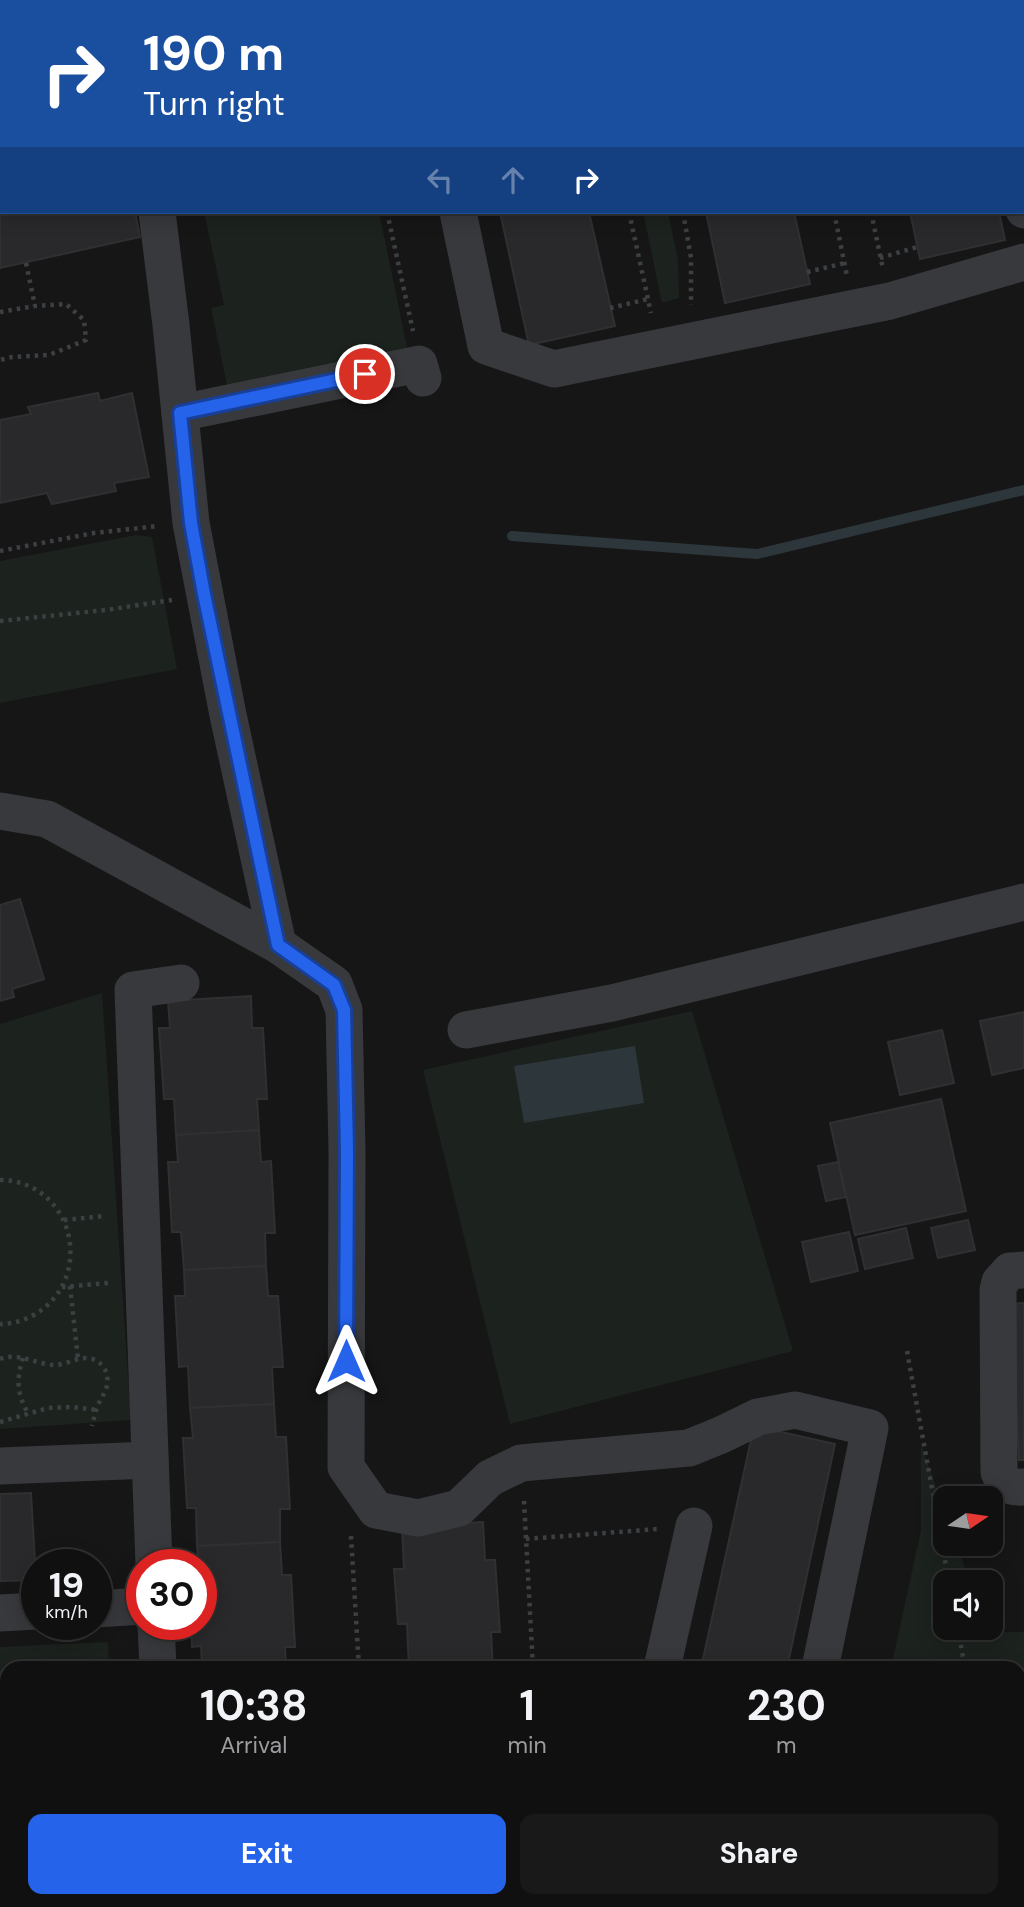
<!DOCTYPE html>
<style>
body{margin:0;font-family:"DM Sans",sans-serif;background:#19191a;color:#f1f3f6;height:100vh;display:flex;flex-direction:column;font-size:26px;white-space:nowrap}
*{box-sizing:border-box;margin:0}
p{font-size:23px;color:#9c9d9f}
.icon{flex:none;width:38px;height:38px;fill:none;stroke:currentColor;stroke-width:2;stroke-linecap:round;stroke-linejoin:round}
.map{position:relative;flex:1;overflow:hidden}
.side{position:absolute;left:0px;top:1661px;width:1026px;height:247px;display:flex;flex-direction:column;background:#101011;border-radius:21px 21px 0 0;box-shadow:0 4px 18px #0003,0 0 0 2px #303031}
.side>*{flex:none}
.banner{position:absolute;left:0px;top:0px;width:1026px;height:214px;box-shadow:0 4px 18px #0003,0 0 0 2px #303031;background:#1a4fa0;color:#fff;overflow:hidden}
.needle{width:46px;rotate:77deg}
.fabs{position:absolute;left:933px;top:1486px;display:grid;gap:14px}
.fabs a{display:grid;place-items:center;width:70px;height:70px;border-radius:14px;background:#101011;box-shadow:0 4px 18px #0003,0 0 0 2px #303031;font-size:35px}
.speed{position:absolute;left:21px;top:1549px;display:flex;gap:14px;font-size:35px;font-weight:700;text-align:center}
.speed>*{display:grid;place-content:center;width:91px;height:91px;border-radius:50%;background:#101011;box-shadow:0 4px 18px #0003,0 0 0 2px #303031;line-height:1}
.speed small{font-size:18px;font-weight:400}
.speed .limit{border:10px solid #d22;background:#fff;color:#111}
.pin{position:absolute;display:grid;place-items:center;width:60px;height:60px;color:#fff;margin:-30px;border:4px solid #fff;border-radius:50%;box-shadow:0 2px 7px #0007}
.me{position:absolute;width:77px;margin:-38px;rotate:0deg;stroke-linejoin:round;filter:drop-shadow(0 0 5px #0008)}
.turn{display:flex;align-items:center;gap:24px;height:147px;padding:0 28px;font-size:32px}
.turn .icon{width:91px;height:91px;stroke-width:2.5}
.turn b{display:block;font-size:49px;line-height:60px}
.lanes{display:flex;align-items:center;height:66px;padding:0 28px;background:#0003;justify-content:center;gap:35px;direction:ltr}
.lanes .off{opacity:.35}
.eta{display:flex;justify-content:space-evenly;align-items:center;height:119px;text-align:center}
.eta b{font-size:42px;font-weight:700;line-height:49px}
.action{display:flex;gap:14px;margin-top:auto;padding:14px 28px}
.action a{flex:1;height:80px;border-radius:14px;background:#2563eb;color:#fff;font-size:28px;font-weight:700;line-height:80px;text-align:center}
.action a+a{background:#19191a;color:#f1f3f6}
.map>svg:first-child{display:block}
</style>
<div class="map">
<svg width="1024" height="1907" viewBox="0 0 1024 1907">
<rect width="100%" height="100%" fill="#161617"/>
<g fill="#1c221d">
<path d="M0 0H32V2H2V83H0Z"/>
<path d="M195 0H331L324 2H195Z"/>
<path d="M204 212H379L408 352 228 390 211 308 224 305Z"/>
<path d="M643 212H668L678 260 679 298 662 303Z"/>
<path d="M136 535 152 537 177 669 0 703V561Z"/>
<path d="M102 993 131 1420 0 1429V1024Z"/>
<path d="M692 1011 793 1351 510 1424 423 1070Z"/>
<path d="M921 1445 945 1511V1544H957L970 1582H945V1628H987L989 1632H1024V1907H840L841 1900H1018V1668H891L921 1530Z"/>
<path d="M108 1642 109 1668H7V1844L0 1845V1647Z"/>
</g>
<path fill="#2d363a" d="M635 1046 644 1103 524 1123 514 1066Z"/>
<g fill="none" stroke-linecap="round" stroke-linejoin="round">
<path stroke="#2d363a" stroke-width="10" d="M512 536 757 554 1024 490"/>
</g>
<g fill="#29292b" stroke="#303033" stroke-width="2">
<path d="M453 0H543V2H454Z"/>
<rect x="660" y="0" width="89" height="2"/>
<path d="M888 0H953V2H879Z"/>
<path d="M2 181V212H135L140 237 0 268V182Z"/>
<path d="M500 212H589L615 326 529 345Z"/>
<path d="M706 212H794L810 284 725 303Z"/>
<path d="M910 212H999L1005 240 920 259Z"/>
<path d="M98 393 100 401 132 393 149 477 114 483 116 491 52 504 47 493 0 503V420L31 414 28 407Z"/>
<path d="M20 899 44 979 12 989 14 997 0 1001V905Z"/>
<path d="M251 996 252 1028H263L267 1099H257L259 1130 176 1135 174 1099H164L159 1028H170L168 1001Z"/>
<path d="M1024 1012V1068L992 1075 980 1021Z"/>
<path d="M942 1030 954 1083 900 1095 888 1042Z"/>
<path d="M941 1099 966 1211 855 1235 830 1123Z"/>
<path d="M259 1130 261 1162 271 1161 275 1233H265L266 1266 184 1270 181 1232H172L168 1162H178L176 1135Z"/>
<path d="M838 1162 846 1197 826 1201 818 1166Z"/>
<path d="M968 1220 975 1250 938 1258 931 1228Z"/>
<path d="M906 1228 913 1258 865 1269 858 1239Z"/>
<path d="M849 1232 858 1271 811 1282 802 1242Z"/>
<path d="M266 1266 268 1296H278L283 1367H272L274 1404 190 1408 188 1366 179 1367 175 1296H185L184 1270Z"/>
<path d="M1024 1303V1460H1019L1011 1304Z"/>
<path d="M274 1404 276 1437H286L290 1509H280V1542L197 1546 196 1508H187L183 1438H193L190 1408Z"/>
<path d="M754 1426 835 1444 787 1668H701Z"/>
<path d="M31 1493 36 1580 0 1581V1494Z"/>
<path d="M483 1522 485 1560H495L500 1632H491L493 1668H409L407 1624H398L394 1569H404L402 1527Z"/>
<path d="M280 1542 282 1575H291L295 1647H285L286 1668H202L201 1646 192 1647 191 1624H201V1564H199L197 1546Z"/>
<path d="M0 1887H7V1900H17L18 1907H0Z"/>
<rect x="203" y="1900" width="102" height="7"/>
<path d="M409 1900H511V1907H410Z"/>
<path d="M651 1900H737L735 1907H649Z"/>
</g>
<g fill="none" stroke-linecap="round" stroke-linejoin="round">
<g stroke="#3d4043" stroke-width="4.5" stroke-dasharray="3.5 5" stroke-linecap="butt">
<path d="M341 0 342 2"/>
<path d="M582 0V2"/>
<path d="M617 0V2"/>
<path d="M789 0V2"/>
<path d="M825 0 826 2"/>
<path d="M387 212 413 331"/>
<path d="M629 212 651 313"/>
<path d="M683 212 691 258V305"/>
<path d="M834 212 847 276"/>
<path d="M871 212 883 269"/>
<path d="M880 258 917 247"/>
<path d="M26 263 35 306"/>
<path d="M807 272 845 263"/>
<path d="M610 308 648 299"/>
<path d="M0 312 35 306 66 304 84 320 86 340 49 355 12 357 0 360"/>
<path d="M0 551 94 533 158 526"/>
<path d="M0 621 106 610 172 600"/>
<path d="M0 1180C75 1181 97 1281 32 1316 22 1321 11 1324 0 1324"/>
<path d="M64 1220 105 1216"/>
<path d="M70 1286 78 1359"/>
<path d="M62 1287 108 1283"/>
<path d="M907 1351 949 1582"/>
<path d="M23 1358C16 1379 17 1394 28 1413"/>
<path d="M0 1359C19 1352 35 1364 54 1365 65 1365 75 1358 86 1358 100 1358 110 1371 107 1385 106 1392 101 1398 98 1405 95 1412 94 1419 92 1426"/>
<path d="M0 1422 48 1408 72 1407 97 1410"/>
<path d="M524 1501 533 1668"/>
<path d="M351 1536 359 1668"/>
<path d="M526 1539 658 1529"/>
<path d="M958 1628 964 1663 963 1668"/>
<path d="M372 1900V1907"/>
<path d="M545 1900V1907"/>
<path d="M892 1907 894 1900"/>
</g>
<g stroke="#37393c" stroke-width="37">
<path d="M415 0V2"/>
<path d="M980 0 981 2"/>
<path d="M0 148 2 147"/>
<path d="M1024 208V210"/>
<path d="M157 212 171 325 191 523 228 715 278 945"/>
<path d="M458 212 486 346 554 369 890 301 1024 262"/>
<path d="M180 413 419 364 423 378"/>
<path d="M0 811 47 819 278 945 334 984 344 1010 347 1151 346 1467 376 1510 418 1518 459 1508 490 1478 521 1463 689 1448 721 1435 758 1417 795 1410 870 1428 820 1668"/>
<path d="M466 1030 612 1003 1024 902"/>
<path d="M1024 1270 1010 1271 1000 1282 998 1290 999 1472C1004 1485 1011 1488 1024 1487"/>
<path d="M0 1466 150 1460"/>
<path d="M154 1564 133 990 181 983"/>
<path d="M96 1609 142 1606"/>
<path d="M0 1613 37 1611"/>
<path d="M156 1624 158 1668"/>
<path d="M662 1668 694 1526"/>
<path d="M0 1865H7"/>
<path d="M33 1900V1907"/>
<path d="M166 1900 167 1907"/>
<path d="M609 1907 610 1900"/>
<path d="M770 1907 771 1900"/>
</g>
</g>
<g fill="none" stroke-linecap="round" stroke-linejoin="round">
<defs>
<path id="route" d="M346 1361 347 1151 344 1010 334 985 278 945 204 594 191 523 180 413 365 374"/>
</defs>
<use href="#route" stroke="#184099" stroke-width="18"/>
<use href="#route" stroke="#2563eb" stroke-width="12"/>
</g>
</svg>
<div class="fabs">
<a><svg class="needle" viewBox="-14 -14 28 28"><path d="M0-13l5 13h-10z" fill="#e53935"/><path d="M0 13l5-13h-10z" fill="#9c9d9f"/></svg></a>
<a><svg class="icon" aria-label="sound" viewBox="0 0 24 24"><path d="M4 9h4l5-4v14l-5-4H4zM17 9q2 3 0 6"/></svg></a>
</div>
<div class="speed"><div>19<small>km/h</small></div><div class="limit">30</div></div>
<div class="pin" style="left:365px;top:374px;background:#d93025"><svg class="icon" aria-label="arrive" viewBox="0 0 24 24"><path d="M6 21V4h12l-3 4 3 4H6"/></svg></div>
<svg class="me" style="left:346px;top:1361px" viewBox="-20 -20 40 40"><path d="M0-17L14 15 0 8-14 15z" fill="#2563eb" stroke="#fff" stroke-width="4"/></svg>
<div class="banner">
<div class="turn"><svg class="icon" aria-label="right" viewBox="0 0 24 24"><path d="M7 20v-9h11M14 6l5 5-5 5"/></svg><div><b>190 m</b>Turn right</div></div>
<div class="lanes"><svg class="icon off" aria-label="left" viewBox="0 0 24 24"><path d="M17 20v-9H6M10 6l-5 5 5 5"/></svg><svg class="icon off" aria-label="ahead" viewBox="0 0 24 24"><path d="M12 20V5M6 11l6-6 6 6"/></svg><svg class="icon" aria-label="right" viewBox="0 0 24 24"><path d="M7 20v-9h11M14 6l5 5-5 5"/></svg></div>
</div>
<section class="side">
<div class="eta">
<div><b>10:38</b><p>Arrival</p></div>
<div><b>1</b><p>min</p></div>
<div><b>230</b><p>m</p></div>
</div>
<div class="action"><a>Exit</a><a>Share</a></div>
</section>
</div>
